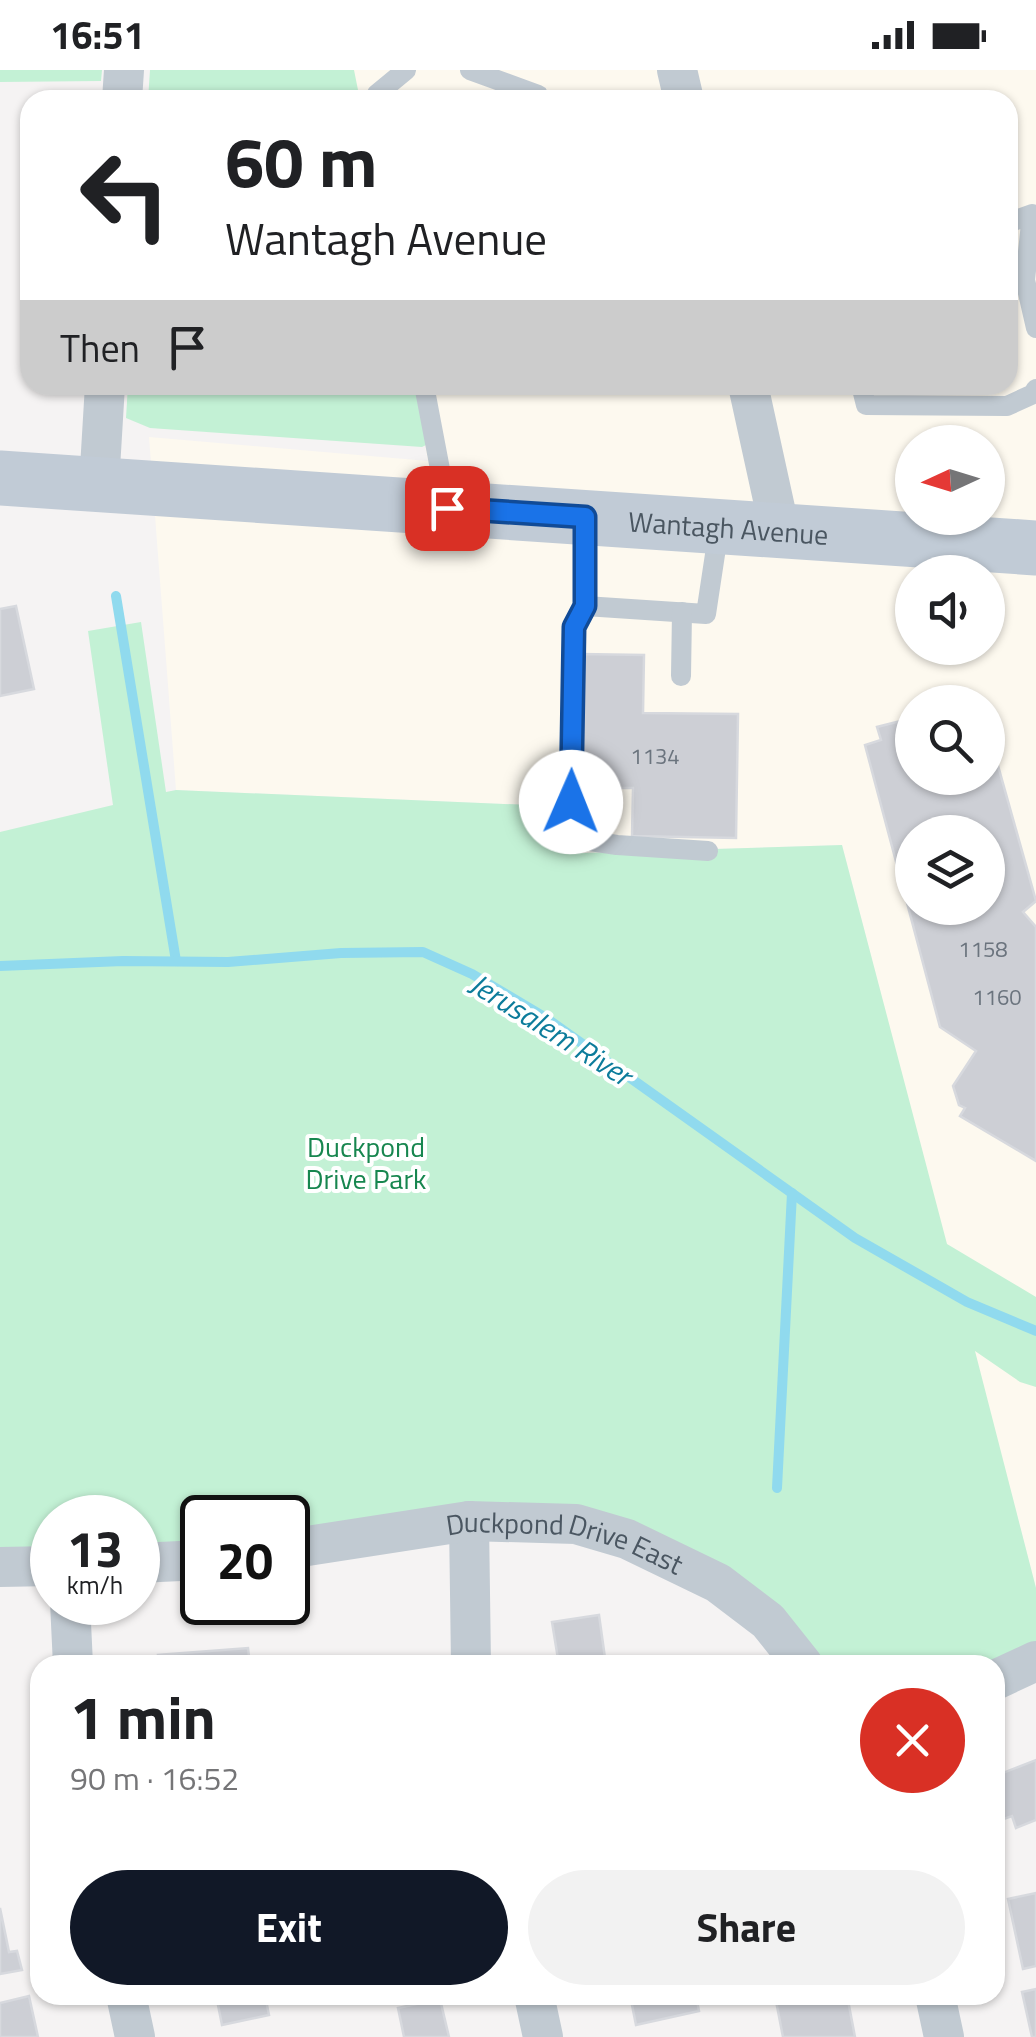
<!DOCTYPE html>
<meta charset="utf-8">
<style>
body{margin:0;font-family:"Titillium Web",sans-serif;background:#f2f2f2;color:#202124;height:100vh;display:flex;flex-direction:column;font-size:38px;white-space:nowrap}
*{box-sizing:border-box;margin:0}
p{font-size:32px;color:#757577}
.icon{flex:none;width:55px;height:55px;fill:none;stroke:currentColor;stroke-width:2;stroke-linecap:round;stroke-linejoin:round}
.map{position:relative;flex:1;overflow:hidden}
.panel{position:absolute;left:30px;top:1585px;width:975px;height:350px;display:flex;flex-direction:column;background:#fff;border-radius:30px;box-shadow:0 2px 8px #0004}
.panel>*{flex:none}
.banner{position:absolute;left:20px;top:20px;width:998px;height:305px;border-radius:30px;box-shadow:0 2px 8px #0004;background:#fff;color:#202124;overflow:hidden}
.needle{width:65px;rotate:266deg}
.tools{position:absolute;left:895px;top:355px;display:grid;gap:20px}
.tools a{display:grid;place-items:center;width:110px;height:110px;border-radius:50%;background:#fff;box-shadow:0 2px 8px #0004;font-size:50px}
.speed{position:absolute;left:30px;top:1425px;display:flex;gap:20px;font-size:50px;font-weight:700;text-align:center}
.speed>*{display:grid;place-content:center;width:130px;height:130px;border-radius:50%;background:#fff;box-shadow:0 2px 8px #0004;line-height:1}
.speed small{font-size:25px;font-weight:400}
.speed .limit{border:5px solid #111;border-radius:15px;background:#fff;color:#111}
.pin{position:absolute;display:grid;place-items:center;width:85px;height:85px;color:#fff;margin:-42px;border-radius:20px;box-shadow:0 5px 15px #0006}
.me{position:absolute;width:110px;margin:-55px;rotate:1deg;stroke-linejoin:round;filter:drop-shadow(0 0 8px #0008)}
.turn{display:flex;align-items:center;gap:35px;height:210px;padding:0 40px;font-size:45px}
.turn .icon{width:130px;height:130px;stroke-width:2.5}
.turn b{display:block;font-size:70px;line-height:85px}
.then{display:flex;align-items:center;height:95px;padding:0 40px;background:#0003;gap:20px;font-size:38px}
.round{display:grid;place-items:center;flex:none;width:105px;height:105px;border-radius:52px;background:#f2f2f2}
.headline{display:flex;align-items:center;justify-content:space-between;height:170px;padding:0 40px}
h1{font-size:60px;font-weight:700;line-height:75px}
.button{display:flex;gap:20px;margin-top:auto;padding:20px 40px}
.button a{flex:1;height:115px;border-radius:60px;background:#111827;color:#fff;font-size:40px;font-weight:700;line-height:115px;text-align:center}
.button a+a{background:#f2f2f2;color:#202124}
.status{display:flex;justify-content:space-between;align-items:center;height:70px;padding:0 50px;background:#fff;direction:ltr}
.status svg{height:28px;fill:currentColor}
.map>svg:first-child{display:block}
</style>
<div class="status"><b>16:51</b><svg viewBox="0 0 49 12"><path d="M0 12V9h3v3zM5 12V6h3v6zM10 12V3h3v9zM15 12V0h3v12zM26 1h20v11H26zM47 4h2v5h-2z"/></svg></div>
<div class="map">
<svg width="1036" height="1967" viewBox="0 0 1036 1967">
<rect width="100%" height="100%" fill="#f5f3f3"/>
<path fill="#fdf9ef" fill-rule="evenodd" d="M347 0H1036V1518L842 775 580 783 554 736 176 720 149 367 428 391 413 315H1008V30H353ZM912 372H988V448H912ZM912 502H988V578H912ZM912 632H988V708H912ZM912 762H988V838H912Z"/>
<g fill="#c3f1d5">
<path d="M0 0H102L101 11 0 12Z"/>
<path d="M150 0H354L360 30H148Z"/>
<path d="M128 315H416L428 374 422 377 150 358 126 348Z"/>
<path d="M141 552 166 722 176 720 554 736 581 783 842 775 947 1174 1036 1227V1317L1020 1312 975 1281 1036 1518V1588L995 1595H811L636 1467 288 1473V1448H202V1483L138 1486V1448H52V1489L0 1490V762L113 735 88 561Z"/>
</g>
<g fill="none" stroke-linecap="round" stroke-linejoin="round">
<g stroke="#90daee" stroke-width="10">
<path d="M116 526 176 891"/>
<path d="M0 896 123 891 228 892 341 883 423 882 472 904 546 948 855 1168 967 1232 1036 1261"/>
<path d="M777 1418 792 1123"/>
</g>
</g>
<g fill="#cdcfd5" stroke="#d7d9de" stroke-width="2.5" fill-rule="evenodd">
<path d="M16 536 34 619 0 626V539Z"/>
<path d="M580 584 644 585 643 643 738 644 736 768 632 766 633 718H578Z"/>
<path d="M912 648V708H988V660L1036 831 1023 842 1036 857V1091L960 1046 965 1038 959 1035 953 1016 976 981 940 957 865 675 881 670 877 657ZM912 762H988V838H912Z"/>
<path d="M599 1545 606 1595H559L552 1552Z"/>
<path d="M248 1578 250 1595H159L158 1585Z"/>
<path d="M1036 1690V1750L1016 1758 1012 1746 995 1752V1706Z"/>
<path d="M1036 1823V1896L1023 1899 1008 1829Z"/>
<path d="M0 1838 9 1882 17 1881 22 1900 0 1904Z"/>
<path d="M1036 1919V1967H1032L1022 1922Z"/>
<path d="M216 1925H265L269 1945 222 1955Z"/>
<path d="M630 1925H696L699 1941 636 1955Z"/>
<path d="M806 1925H847L855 1967H783L776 1931Z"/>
<path d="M29 1926 38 1967H0V1933Z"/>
<path d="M440 1929 449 1967H404L398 1938Z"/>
</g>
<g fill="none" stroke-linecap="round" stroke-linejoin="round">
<g stroke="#c1cad2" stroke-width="20">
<path d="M470 0 538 25"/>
<path d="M377 30V24L406 0"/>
<path d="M1008 153 1032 144 1025 210 1036 258"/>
<path d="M424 315 447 436"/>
<path d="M861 315 866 335 1007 336 1033 324 1036 319"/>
<path d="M585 448V536L706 544 719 458"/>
<path d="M585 536 574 557 570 768 617 775 708 781"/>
<path d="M681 606 682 542"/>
</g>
<g stroke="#c1cad2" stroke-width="40">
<path d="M677 0 684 30"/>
<path d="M122 30 124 0"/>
<path d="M748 315 780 461"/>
<path d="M99 415 105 315"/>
<path d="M469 1451 471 1595"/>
<path id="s1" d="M288 1479 469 1451 576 1454 627 1469 718 1513 768 1551 803 1595"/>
<path d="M138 1493 202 1490"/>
<path d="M0 1497 52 1496"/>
<path d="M70 1532 73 1595"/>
<path d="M995 1610 1036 1591"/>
<path d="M126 1925 135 1967"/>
<path d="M534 1925 543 1967"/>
<path d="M935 1925 944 1967"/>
</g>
<path stroke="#c1cbd6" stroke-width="55" id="s2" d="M0 408 1036 478"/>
</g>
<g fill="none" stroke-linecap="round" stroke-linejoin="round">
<defs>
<path id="route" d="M447 438 585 447V536L574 557 571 732"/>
</defs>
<use href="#route" stroke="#114b97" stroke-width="25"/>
<use href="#route" stroke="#1a73e8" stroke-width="18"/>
</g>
<g text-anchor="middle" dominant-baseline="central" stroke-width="8" stroke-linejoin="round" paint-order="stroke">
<g font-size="22" fill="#6b747e">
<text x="655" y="686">1134</text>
<text x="983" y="879">1158</text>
<text x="997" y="927">1160</text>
</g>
<g font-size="28" fill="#4a5661" stroke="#fff">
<text stroke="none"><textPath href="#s2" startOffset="730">Wantagh Avenue</textPath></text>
<text stroke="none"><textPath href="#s1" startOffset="282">Duckpond Drive East</textPath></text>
</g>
<g font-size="28" fill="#17864f" stroke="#fff">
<text x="366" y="1076">Duckpond<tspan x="366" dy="32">Drive Park</tspan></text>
</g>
<g font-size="30" font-style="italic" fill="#0c7c9b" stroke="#fff">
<text transform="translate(551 959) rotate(32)">Jerusalem River</text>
</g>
</g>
</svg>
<div class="tools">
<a><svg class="needle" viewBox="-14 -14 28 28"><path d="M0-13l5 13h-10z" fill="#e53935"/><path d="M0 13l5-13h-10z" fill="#757577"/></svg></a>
<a><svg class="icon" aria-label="sound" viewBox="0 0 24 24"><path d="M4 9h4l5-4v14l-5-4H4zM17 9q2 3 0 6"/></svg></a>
<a><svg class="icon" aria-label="search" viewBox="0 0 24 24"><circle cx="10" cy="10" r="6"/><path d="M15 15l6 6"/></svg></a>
<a><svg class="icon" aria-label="layers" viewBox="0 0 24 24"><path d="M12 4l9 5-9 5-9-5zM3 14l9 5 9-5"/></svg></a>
</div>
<div class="speed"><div>13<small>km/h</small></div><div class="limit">20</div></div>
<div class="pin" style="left:447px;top:438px;background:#d93025"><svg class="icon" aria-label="arrive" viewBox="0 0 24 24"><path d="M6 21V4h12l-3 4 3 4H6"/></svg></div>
<svg class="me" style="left:571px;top:732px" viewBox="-20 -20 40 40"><circle r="19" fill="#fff"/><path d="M0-13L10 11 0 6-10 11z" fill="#1a73e8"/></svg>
<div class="banner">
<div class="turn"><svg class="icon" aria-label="left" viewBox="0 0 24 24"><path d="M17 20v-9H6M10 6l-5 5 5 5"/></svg><div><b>60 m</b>Wantagh Avenue</div></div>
<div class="then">Then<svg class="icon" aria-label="arrive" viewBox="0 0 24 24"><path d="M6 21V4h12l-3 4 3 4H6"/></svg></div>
</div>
<section class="panel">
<div class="headline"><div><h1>1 min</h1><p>90 m · 16:52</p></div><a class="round" style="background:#d93025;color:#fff"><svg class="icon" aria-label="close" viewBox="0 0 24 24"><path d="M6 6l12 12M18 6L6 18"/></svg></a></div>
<div class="button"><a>Exit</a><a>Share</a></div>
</section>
</div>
